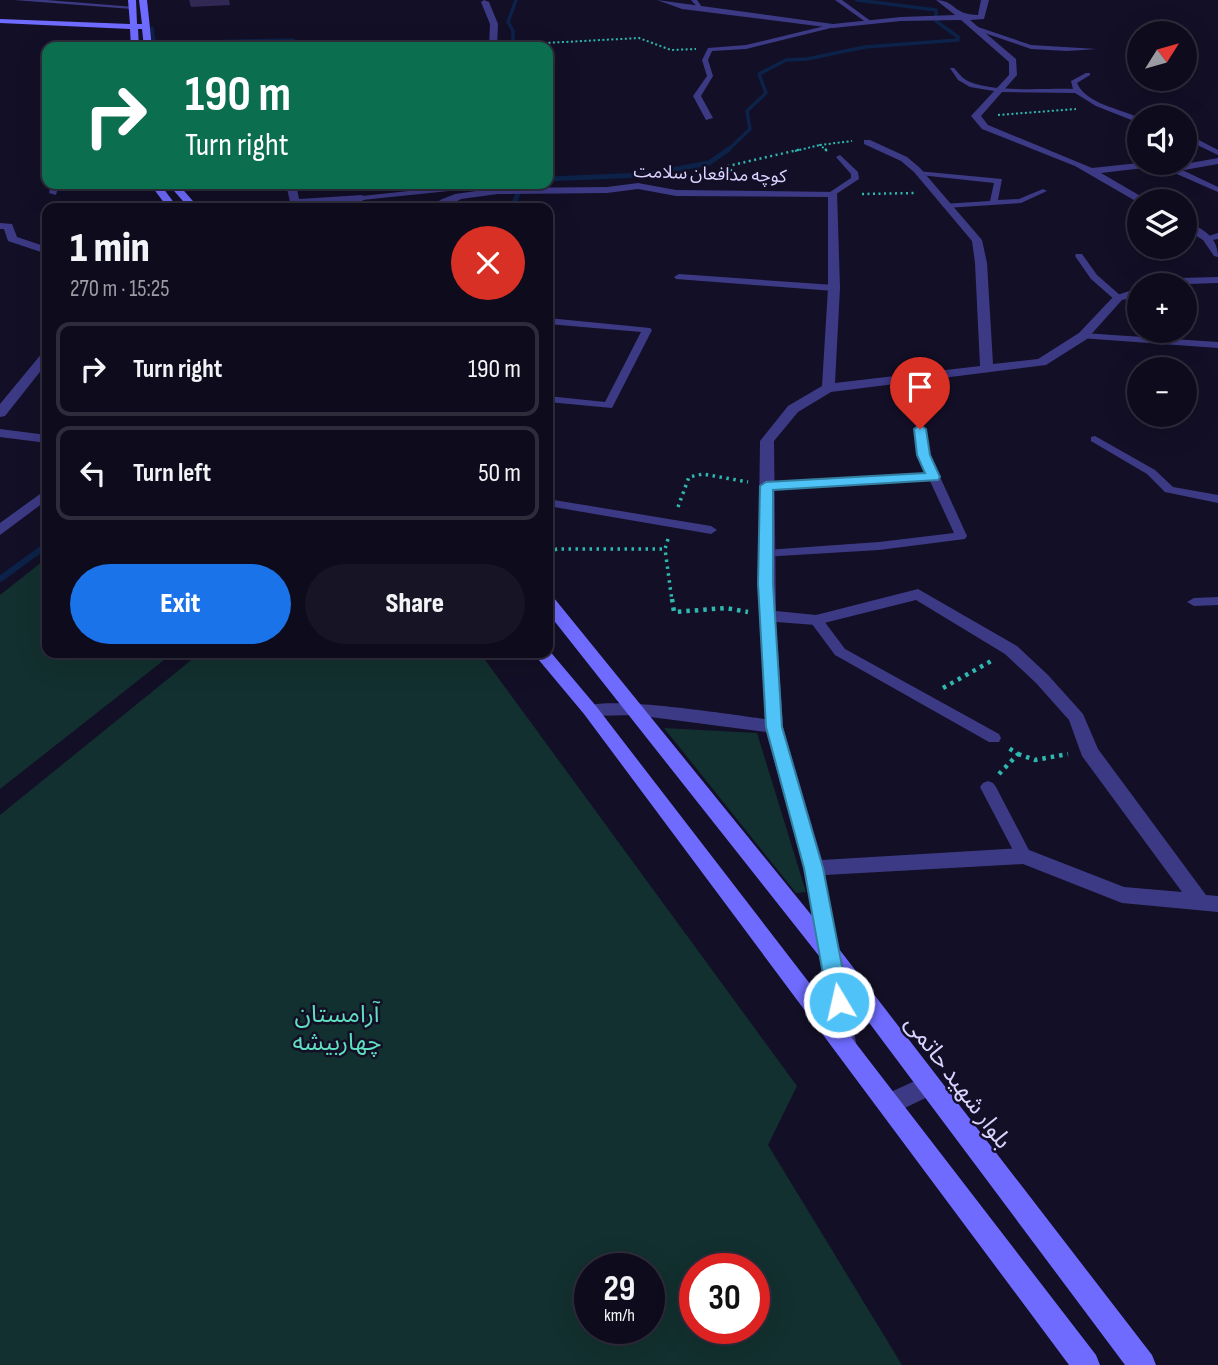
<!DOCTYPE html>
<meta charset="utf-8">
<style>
body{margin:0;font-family:"Sofia Sans Condensed","Noto Sans Arabic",sans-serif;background:#171425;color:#f1f3f6;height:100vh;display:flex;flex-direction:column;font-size:26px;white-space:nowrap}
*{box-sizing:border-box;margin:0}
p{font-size:23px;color:#9b9ba3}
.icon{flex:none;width:38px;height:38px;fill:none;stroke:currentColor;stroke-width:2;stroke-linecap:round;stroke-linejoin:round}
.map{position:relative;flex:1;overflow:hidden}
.panel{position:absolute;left:42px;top:203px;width:511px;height:455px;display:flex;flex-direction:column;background:#0e0b1c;border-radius:14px;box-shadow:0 7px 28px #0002,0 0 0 2px #2e2b3b}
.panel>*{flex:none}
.guide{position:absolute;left:42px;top:42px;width:511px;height:147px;border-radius:14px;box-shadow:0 7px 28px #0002,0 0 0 2px #2e2b3b;background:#0b6e4f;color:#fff;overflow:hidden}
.needle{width:46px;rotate:53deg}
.controls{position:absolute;left:1127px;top:21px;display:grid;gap:14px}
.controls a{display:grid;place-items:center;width:70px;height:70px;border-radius:50%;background:#0e0b1c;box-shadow:0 7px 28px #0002,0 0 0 2px #2e2b3b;font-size:35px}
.speed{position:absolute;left:574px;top:1253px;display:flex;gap:14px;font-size:35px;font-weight:700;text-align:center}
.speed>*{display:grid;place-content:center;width:91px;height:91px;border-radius:50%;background:#0e0b1c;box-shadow:0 7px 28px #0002,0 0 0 2px #2e2b3b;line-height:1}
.speed small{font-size:18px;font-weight:400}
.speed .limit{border:10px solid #d22;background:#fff;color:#111}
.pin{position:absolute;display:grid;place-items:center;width:60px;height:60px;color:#fff;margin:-72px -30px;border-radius:50% 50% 50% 0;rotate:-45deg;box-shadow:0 0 7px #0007}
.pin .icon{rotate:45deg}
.me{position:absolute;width:77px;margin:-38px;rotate:351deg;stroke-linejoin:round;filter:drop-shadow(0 0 5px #0008)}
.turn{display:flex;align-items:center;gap:24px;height:147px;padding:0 28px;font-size:32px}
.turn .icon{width:91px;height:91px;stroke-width:2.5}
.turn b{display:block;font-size:49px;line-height:60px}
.round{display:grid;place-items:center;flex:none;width:74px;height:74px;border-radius:37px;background:#171425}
.head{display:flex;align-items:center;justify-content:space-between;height:119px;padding:0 28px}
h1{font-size:42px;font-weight:800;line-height:52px}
.button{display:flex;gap:14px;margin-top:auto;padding:14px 28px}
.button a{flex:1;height:80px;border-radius:42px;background:#1a73e8;color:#fff;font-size:28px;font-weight:800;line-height:80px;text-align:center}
.button a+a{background:#171425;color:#f1f3f6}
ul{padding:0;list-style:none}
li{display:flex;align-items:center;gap:21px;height:94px;margin:0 14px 10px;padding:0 14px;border:4px solid #2e2b3b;border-radius:14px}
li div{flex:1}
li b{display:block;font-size:26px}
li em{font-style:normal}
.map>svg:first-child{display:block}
</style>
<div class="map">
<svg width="1218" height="1365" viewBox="0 0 1218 1365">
<rect width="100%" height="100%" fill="#130f26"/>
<g fill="#12302f" fill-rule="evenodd">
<path d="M47 558V653H173L0 789V595Z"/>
<path d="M200 653H480L797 1086 768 1145 902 1365H0V815ZM590 1269H649V1328H590ZM695 1269H754V1328H695Z"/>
<path d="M664 728 757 733 806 892 796 893Z"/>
</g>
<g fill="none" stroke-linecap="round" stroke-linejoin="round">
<g stroke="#0c2248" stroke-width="3.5">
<path d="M152 28 154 42 158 43 293 40"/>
<path d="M513 47V31L508 22 516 0"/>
<path d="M727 151 750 129 747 111 766 93 759 74 786 60 807 59 865 47 958 40V37L936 21V10L857 0"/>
</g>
<g stroke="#0c2248" stroke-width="5">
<path d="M548 179 643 175 709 163 729 149"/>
<path d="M512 208 522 184"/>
</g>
<path stroke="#0c2248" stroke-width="6" d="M0 579 47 545"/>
<g stroke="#2fb8b0" stroke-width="2" stroke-dasharray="2 2.5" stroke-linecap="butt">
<path d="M508 45 639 38 671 50 696 49"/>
<path d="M998 115 1076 109"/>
<path d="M795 151 820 145"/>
<path d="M827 151 820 145 852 141"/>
</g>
<g stroke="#2fb8b0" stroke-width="2.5" stroke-dasharray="2 3.5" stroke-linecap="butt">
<path d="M825 149 829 152"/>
<path d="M738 180 728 166 802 149"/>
<path d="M862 194 916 193"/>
</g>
<g stroke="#2fb8b0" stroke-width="3.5" stroke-dasharray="2.5 4.5" stroke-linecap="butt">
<path d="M905 393 915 417"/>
<path d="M678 507 689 477 703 474 748 482"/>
<path d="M668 539 665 549 672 601"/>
<path d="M548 552 557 549H665"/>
</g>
<g stroke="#2fb8b0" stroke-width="4.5" stroke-dasharray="3.5 5" stroke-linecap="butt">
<path d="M672 599 674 612 726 608 748 612"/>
<path d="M943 688 993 660"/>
<path d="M1018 754 1035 760 1068 754"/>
<path d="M999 774 1018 754 1007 747"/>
</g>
<g fill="#3d3a85" fill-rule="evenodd">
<path d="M14 0H46L135 7 132 9Z"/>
<path d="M691 0H697L704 10H700Z"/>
<path d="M835 0H842L872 22 867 23Z"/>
<path d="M833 24 835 27 746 49 712 51 708 60 713 76 701 96 713 118 706 120 693 96 707 76 702 60 708 48 746 45Z"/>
<path d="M975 26 1031 45 1097 49 1067 51 1031 49 973 29Z"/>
<path d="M950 68H954C958 72 961 77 966 80 988 93 1046 88 1073 89L1071 81 1086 73H1090V75L1077 83C1087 105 1120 108 1139 118V123L1096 106 1075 93 1000 92 970 87 958 80Z"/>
<path d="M1193 137 1218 150V155L1189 141 1185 142V138Z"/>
<path d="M840 155 858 172 859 179 833 196 829 194 830 192 851 178V174L836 157Z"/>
<path d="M1170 167H1176L1218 187V192L1170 171Z"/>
<path d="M917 171 1002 179 998 200 1019 199 1043 189 1047 191 1021 203 946 208 942 206 943 204 990 201 994 183 920 175H917Z"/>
<path d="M51 184H59L56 195 49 193Z"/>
<path d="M446 187H449V191L362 200 358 198 362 196Z"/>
<path d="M1218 233V239L1207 241 1203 238Z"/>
<path d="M1076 254H1082L1097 275 1121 296V300H1115L1091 279 1075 256Z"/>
<path d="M679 274 834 285 839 288 834 291 676 279 674 277Z"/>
<path d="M548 318 650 328 652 330 612 408 548 402V396L605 402 641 332 548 324Z"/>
<path d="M1083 333 1218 342V348L1080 338V334Z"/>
<path d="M920 426 925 429 930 455 967 536 965 539 879 550 762 557 760 554 766 550 879 542 954 533 930 481 766 489 760 486 766 483 927 474 918 455 915 429Z"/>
<path d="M1095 436 1155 470 1173 487 1218 495V503L1165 492 1147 474 1091 441V437Z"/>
<path d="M548 499 711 526 717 530 711 534 548 506Z"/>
<path d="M1218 597V605L1194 606 1187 602 1194 598Z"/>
<path d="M816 616 821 617 845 649 999 734 1001 738 999 742H989L835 655 809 620Z"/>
<path d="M988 781 993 783 996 787 1032 856 1030 860 1024 862 1018 860 1016 856 980 787 983 783Z"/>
</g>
<g fill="#3d3a85" fill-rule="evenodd">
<path d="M484 0 489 2 498 24 497 47H489L490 24 481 2Z"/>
<path d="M657 0 833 24 901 17 955 15 936 0C955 0 953 15 978 15L981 0H989L984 19 970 20 1016 59 1017 75 981 116 988 125 1092 168 1139 163 1173 166 1218 158V164L1173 172 1144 168 1101 173 1149 201 1139 203 1075 166 982 129 971 116 1009 75V62L961 20 901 21 833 28 682 9Z"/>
<path d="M864 140H870L907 157 920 168 982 240 987 263 993 364 1038 359 1079 333 1114 296 1139 288V296L1122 300 1087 339 1046 365 831 392 798 412 774 441 776 611 816 615 918 589 1017 646 1048 675 1083 714 1098 749 1206 895 1218 896V912L1122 903 1023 864 825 875 857 1048 854 1055 846 1058 838 1055 835 1048 804 868 766 732 635 715 590 716 581 710C594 692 737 716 765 719L758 584 760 441 788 406 822 386 828 288V197L676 196 638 189 607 193 498 194 461 199 444 208H433L440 200 455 194 498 188 607 187 638 183 676 190 837 192 840 288 835 383 980 366 975 263 972 241 914 172 901 161 864 144ZM916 600 1005 654 1036 683 1069 720 1082 756 1182 892 1124 887 1024 848 822 860 783 727 776 622 816 625Z"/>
<path d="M286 184H296L299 199 362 195 367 198 362 201 295 205 290 202Z"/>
<path d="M1185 222C1203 228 1218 237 1218 257L1214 256 1203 240 1185 229Z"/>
<path d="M0 223 12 224 17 237 47 247V254L8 241 4 229H0Z"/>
<path d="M1218 277V283L1158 285 1180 278Z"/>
<path d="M47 351V363L5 416 0 417V404L43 352Z"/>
<path d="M0 429 47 435V443L0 437Z"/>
<path d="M47 489V500L0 535V523Z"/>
<path d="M928 1075 936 1079 940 1086 936 1093 890 1115 882 1112 878 1104 882 1096Z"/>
</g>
<g fill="#6f6bff" fill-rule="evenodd">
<path d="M128 0H136L137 24H142L139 0H147L152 47H144L142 29H138L139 47H131L130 29 0 23V19L130 24Z"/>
<path d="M150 184H160L178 208H168Z"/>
<path d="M168 184H178L199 208H189Z"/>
<path d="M548 597 554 598 839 949 1152 1355 1156 1365H1125L823 961 548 613Z"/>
<path d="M548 649 596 706 1096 1355 1100 1365H1069L584 714 533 653H548Z"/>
</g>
</g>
<path fill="#312854" d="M189 0H229L230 5 191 7Z"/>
<path fill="#4fc3f7" stroke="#337fa1" stroke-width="2" d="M920 425 926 429 930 455 940 477 938 480 773 490V584L782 727 823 868 849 1002 846 1008 839 1010 831 1008 828 1002 804 868 766 727 758 584 760 486 766 482 925 473 917 455 914 429Z"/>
<g text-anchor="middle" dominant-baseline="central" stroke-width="5" stroke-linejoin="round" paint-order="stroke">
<g font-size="18" fill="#d9d4ff" stroke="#130f26">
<text transform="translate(710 174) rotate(2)">کوچه مدافعان سلامت</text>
</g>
<g font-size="24" fill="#5fe0c0" stroke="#130f26">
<text x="337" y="1014">آرامستان<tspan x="337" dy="28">چهاربیشه</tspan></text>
</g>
<g font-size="24" fill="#d9d4ff" stroke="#130f26">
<text transform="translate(958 1082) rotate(53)">بلوار شهید حاتمی</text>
</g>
</g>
</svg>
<div class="controls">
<a><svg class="needle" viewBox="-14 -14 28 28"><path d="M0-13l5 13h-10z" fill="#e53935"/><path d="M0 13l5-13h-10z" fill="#9b9ba3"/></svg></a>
<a><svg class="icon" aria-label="sound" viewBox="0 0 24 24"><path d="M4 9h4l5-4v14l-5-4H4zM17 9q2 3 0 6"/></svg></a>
<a><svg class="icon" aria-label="layers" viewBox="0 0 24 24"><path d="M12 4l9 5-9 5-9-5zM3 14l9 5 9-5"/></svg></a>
<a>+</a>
<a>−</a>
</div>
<div class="speed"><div>29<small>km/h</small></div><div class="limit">30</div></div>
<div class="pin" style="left:920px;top:429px;background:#d93025"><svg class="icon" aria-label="arrive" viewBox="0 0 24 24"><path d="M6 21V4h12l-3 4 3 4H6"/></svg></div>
<svg class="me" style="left:839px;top:1002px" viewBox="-20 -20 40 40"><circle r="17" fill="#4fc3f7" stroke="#fff" stroke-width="3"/><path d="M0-11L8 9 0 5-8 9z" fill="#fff"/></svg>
<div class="guide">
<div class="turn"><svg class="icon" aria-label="right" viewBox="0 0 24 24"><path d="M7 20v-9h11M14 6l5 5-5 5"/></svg><div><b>190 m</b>Turn right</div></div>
</div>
<section class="panel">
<div class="head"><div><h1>1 min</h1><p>270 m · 15:25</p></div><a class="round" style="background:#d93025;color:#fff"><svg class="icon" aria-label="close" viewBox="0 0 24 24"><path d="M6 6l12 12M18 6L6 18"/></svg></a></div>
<ul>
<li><svg class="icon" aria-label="right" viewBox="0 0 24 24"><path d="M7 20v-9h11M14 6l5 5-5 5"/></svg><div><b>Turn right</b></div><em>190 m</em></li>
<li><svg class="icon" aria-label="left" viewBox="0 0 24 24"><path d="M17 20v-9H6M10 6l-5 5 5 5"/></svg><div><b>Turn left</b></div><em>50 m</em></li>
</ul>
<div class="button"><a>Exit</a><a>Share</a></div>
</section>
</div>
